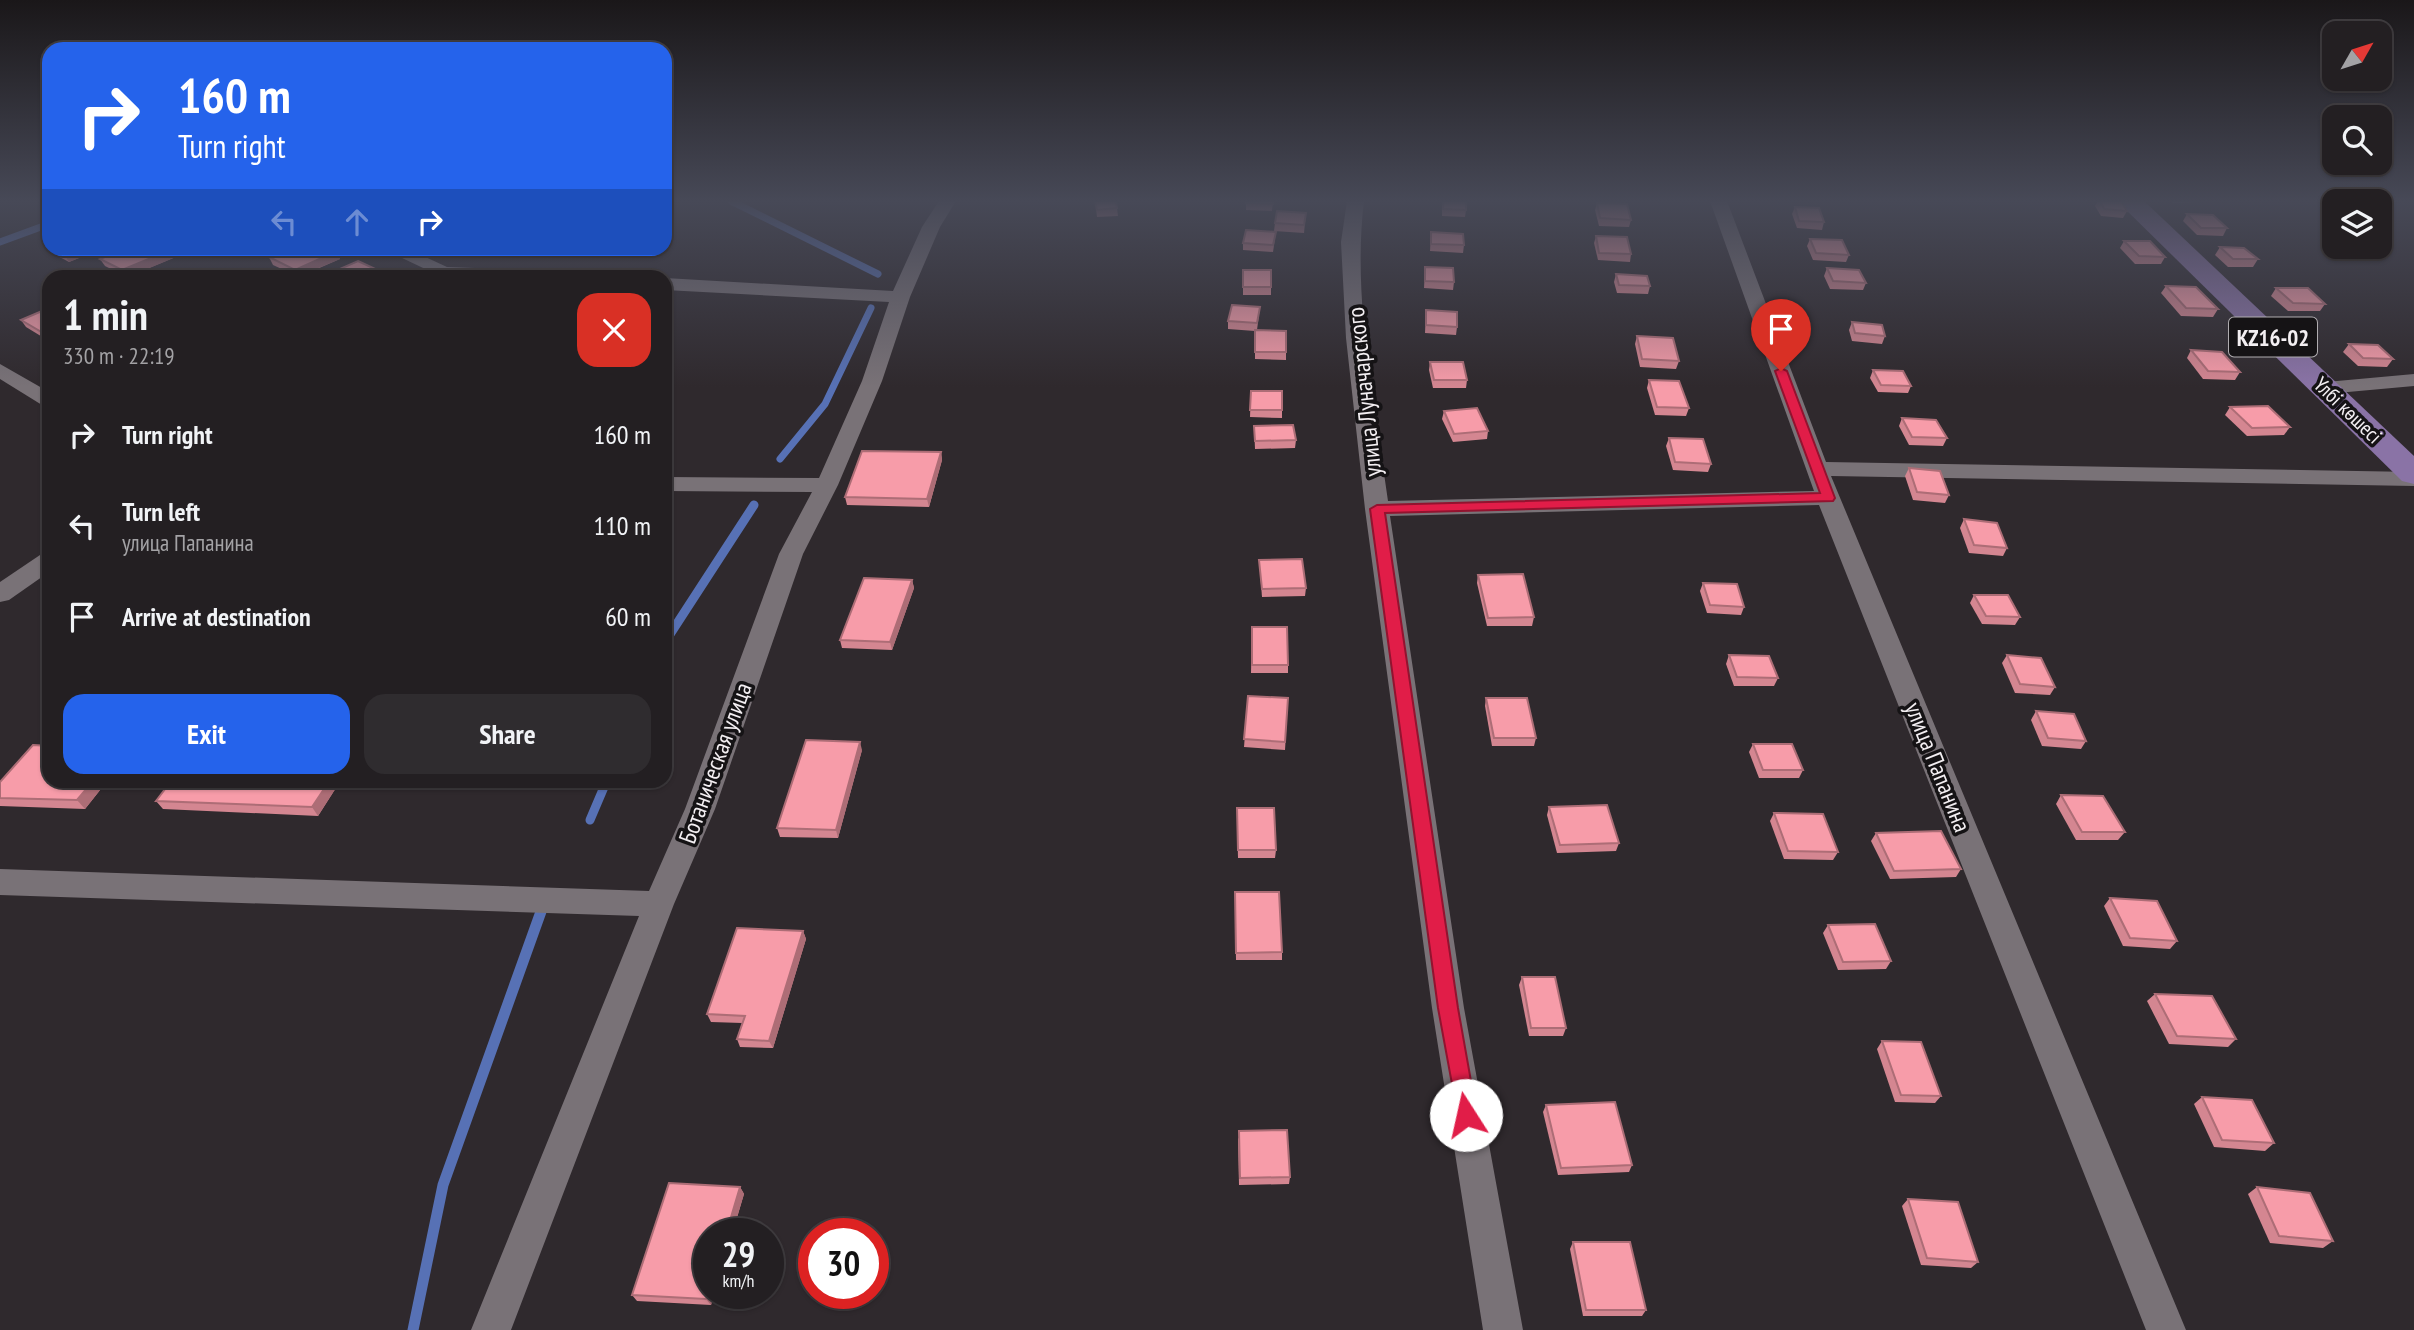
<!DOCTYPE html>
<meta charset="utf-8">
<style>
body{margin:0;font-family:"PT Sans Narrow",sans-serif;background:#2f2c2f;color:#f1f3f6;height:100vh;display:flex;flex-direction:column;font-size:26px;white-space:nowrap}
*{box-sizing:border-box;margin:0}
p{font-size:23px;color:#a3a2a5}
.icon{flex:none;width:38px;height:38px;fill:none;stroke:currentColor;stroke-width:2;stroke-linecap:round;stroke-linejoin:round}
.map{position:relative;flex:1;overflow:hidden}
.panel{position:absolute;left:42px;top:270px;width:630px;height:518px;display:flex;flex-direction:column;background:#231f22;border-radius:21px;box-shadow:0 2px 5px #0004,0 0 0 2px #403d40}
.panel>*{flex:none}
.banner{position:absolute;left:42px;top:42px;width:630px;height:214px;border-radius:21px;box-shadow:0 2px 5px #0004,0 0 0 2px #403d40;background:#2563eb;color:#fff;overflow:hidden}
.needle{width:46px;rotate:51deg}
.tools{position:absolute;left:2322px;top:21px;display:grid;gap:14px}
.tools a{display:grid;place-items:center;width:70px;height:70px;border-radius:14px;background:#231f22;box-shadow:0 2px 5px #0004,0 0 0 2px #403d40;font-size:35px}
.speed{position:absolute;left:693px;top:1218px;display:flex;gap:14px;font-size:35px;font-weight:700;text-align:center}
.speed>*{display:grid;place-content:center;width:91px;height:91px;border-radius:50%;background:#231f22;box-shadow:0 2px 5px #0004,0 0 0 2px #403d40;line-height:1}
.speed small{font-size:18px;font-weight:400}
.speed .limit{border:10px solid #d22;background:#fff;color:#111}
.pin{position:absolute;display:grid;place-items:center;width:60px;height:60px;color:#fff;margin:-72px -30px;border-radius:50% 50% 50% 0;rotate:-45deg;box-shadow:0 0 7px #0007}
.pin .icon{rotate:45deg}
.me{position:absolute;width:77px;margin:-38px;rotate:350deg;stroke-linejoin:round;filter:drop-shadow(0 0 5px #0008)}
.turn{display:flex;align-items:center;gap:24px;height:147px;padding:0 21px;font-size:32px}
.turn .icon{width:91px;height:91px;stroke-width:2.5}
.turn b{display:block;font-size:49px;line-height:60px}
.lanes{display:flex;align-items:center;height:66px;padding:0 21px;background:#0003;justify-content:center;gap:35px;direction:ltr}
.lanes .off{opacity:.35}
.round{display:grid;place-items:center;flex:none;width:74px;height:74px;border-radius:21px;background:#2f2c2f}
.head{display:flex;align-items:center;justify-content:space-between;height:119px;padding:0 21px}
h1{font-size:42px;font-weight:800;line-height:52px}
.cta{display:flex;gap:14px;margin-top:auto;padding:14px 21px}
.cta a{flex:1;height:80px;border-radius:21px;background:#2563eb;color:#fff;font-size:28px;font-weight:800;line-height:80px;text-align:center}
.cta a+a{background:#2f2c2f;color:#f1f3f6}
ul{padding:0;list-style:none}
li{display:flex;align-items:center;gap:21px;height:91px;padding:0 21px}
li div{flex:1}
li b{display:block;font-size:26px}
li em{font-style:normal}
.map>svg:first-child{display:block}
</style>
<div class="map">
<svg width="2414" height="1330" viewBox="0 0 2414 1330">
<rect width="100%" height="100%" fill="#2f292d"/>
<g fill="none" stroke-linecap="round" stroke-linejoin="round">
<g stroke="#5771b5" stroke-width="7">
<path d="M731 201 878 274"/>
<path d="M0 242 49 224"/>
<path d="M780 459 825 404 871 308"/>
</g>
<g stroke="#5771b5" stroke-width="9">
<path d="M665 642 754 505"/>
<path d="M590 820 607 780"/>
</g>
<path stroke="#5771b5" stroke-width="11" d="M413 1330 443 1185 543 906"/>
<g fill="#797277" fill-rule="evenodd">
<path d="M939 201H956L940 227 910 297 882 381 838 485 803 554 715 809 674 904 511 1330H471L639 916 0 895V869L649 891 685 809 779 554 812 492 665 491V477L819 478 862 381 889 302 665 290V278L893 291 922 227Z"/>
<path d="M1347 201H1364C1352 300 1375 403 1388 501L1814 491 1710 201H1727L1826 462 2414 472V486L1831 476 2186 1330H2146L1819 505 1390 516 1464 1008 1523 1330H1483L1432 1008 1365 509 1346 338 1341 242Z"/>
<path d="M381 248H406L447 267 527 270 536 276H440Z"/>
<path d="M0 364 49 392V407L42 405 0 379Z"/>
<path d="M2414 374V386L2326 394 2319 392 2316 388 2319 384 2326 382Z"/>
<path d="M49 553V572L9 600 0 602V582L40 555Z"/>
</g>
<path fill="#8a73a6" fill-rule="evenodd" d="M2117 201H2144L2414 456V484L2402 481Z"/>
</g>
<g fill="#d48691">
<path d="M1095 201 1117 208 1118 216 1097 217Z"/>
<path d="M1246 201H1273L1272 211 1246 210Z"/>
<path d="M1442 201 1466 210 1465 217 1442 216Z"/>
<path d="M2098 201H2121L2127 211 2123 218 2101 216 2095 206Z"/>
<path d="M2171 201H2198V202L2173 203Z"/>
<path d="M1597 203 1631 220 1629 227 1599 226 1595 210Z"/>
<path d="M1795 207 1824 222 1822 230 1797 228 1792 214Z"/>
<path d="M1306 213 1304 233 1274 231 1275 223Z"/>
<path d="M2187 214 2227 228 2223 236 2197 235 2183 221Z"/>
<path d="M1276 232 1273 252 1243 250V243Z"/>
<path d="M1431 232 1464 245 1463 253 1430 251Z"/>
<path d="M1596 236 1631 254 1630 262 1598 260 1594 243Z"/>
<path d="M1810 239 1849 255 1846 262 1813 260 1807 246Z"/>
<path d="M2124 241 2165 257 2161 264H2135L2120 248Z"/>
<path d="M49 243V248H84L81 250 84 256 69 262 50 252 45 244Z"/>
<path d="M2220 247 2258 259 2253 267H2228L2215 255Z"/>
<path d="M234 248H268L250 256Z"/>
<path d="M337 251 340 259 301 276H297L273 265 269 257Z"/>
<path d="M183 254 130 276H125L105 266 100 259Z"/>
<path d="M1425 267 1454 282 1453 290 1424 288Z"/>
<path d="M1827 268 1866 283 1863 290 1830 289 1824 276Z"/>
<path d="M1243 270 1271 287V295H1243Z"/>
<path d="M1616 274 1650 286 1648 294 1617 293 1614 282Z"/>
<path d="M2166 286 2218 309 2213 317 2181 316 2161 293Z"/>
<path d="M2276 288 2325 304 2320 311H2288L2271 296Z"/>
<path d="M1260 307 1257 330 1286 331V360L1255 359V331L1228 329V321Z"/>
<path d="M49 308V341L26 327 21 320Z"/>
<path d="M1426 310 1457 327 1456 335 1425 333Z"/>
<path d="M1852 322 1885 336 1882 344 1852 341 1849 330Z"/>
<path d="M1637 336 1679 361 1676 369 1640 367 1635 344Z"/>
<path d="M2349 344 2393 359 2387 367 2358 366 2343 352Z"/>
<path d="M2191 350 2240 372 2235 380 2203 379 2187 358Z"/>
<path d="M1430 362 1467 380 1466 388H1433L1429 370Z"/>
<path d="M1873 370 1911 386 1908 393 1878 392 1870 378Z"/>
<path d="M1649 380 1689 408 1686 416 1655 415 1647 388Z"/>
<path d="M1251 391H1282V418L1250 417Z"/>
<path d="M2230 407 2290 427 2284 435 2247 436 2225 415Z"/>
<path d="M1444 411 1488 431 1487 439 1453 442 1442 419Z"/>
<path d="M1902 418 1947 438 1943 446 1909 445 1899 426Z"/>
<path d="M1254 426 1296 440 1295 448 1255 449Z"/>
<path d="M1669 438 1711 464 1708 472 1673 470 1666 446Z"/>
<path d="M941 452 942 460 929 507 847 505 845 497Z"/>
<path d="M1909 468 1949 495 1945 503 1913 500 1905 476Z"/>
<path d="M1964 519 2007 548 2003 556 1969 553 1960 528Z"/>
<path d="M1259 560 1306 588 1305 596 1262 597Z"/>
<path d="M1478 575 1534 617 1532 626H1487L1477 583Z"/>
<path d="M912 580 914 588 892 650 842 648 840 640Z"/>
<path d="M1703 583 1744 607 1741 615 1707 613 1700 591Z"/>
<path d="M1974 595 2020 617 2015 625 1982 624 1970 603Z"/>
<path d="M1252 627 1288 665V673H1251Z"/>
<path d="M1729 655 1778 678 1774 686H1734L1726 664Z"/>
<path d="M2007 655 2055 687 2050 695 2015 693 2002 663Z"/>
<path d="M1248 696 1288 698 1285 750 1244 747Z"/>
<path d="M1486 698 1536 738 1534 746H1492L1485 706Z"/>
<path d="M2036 711 2086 741 2081 749 2042 746 2031 720Z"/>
<path d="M1753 744 1803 770 1799 778H1759L1749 752Z"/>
<path d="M862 750 838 838 780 837 777 828Z"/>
<path d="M49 780H108L85 809 0 806V782Z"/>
<path d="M172 780H341L318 816 163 809 156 801Z"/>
<path d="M2061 795 2125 832 2118 840H2076L2056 804Z"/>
<path d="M1549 807 1619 843 1616 851 1557 853 1547 815Z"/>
<path d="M1774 813 1838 852 1833 860 1784 859 1770 821Z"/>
<path d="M1237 817 1276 850 1275 858H1238Z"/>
<path d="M1876 833 1961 869 1956 877 1890 879 1871 841Z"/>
<path d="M1235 892 1282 952V960H1236Z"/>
<path d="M2110 898 2177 941 2170 949 2123 946 2104 906Z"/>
<path d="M1828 925 1891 961 1886 969 1838 970 1823 933Z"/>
<path d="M803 931 806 939 773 1048 740 1047 737 1039 742 1023 711 1022 707 1014Z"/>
<path d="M1522 977 1566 1028 1563 1036H1529L1519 985Z"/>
<path d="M2155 994 2236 1039 2228 1047 2169 1044 2147 1001Z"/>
<path d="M1882 1041 1941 1096 1935 1103 1895 1102 1877 1049Z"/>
<path d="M2202 1097 2274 1143 2265 1151 2214 1147 2194 1104Z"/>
<path d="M1546 1105 1632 1165 1629 1172 1558 1175 1543 1112Z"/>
<path d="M1238 1138 1290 1177 1289 1184 1239 1185Z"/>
<path d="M740 1187 744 1194 711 1305 637 1301 632 1295Z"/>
<path d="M2257 1187 2333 1241 2323 1248 2270 1243 2248 1194Z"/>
<path d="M1908 1199 1978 1262 1971 1268 1921 1265 1902 1206Z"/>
<path d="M1573 1242 1646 1310 1642 1316H1583L1570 1249Z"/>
</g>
<g fill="#ad6d76">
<path d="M75 248H84L81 250 84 256 69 262 64 254Z"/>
<path d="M175 248H179L183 254 130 276H126L122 270Z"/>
<path d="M246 248H268L250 256Z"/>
<path d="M337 251 340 259 299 276 295 270Z"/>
<path d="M941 452 942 460 929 507 927 499Z"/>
<path d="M912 580 914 588 892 650 890 642Z"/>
<path d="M860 742 862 750 838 838 836 830Z"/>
<path d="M94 780H108L85 809 77 800Z"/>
<path d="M330 780H341L318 816 312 807Z"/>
<path d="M803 931 806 939 773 1048 769 1041Z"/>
<path d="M740 1187 744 1194 732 1234H726Z"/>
<path d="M709 1291V1293H714L711 1305 706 1299Z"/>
</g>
<g fill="#f79ca9" stroke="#ad6d76" stroke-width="2">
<path d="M1095 201H1116L1117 208 1097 210Z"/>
<path d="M1246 201H1273V204L1246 203Z"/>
<path d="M1443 201H1466V210L1443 209Z"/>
<path d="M2100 201H2121L2127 211 2104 209Z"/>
<path d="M1597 203 1627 204 1631 220 1600 218Z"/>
<path d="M1795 207 1819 208 1824 222 1799 221Z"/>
<path d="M1277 211 1306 213 1304 225 1275 223Z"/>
<path d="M2187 214 2213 215 2227 228H2201Z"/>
<path d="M1246 230 1276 232 1273 245 1243 243Z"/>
<path d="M1431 232 1463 234 1464 245 1431 244Z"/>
<path d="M1596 236 1627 237 1631 254 1599 253Z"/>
<path d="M1810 239 1842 240 1849 255 1816 253Z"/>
<path d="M2124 241H2150L2165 257 2139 256Z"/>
<path d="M2220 247 2244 248 2258 259H2233Z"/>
<path d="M53 248H79L64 254Z"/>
<path d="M126 248H175L122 270 100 259Z"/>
<path d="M289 248H330L337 251 295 270 269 257Z"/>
<path d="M358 261 386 274 379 276H324Z"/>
<path d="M1425 267 1453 268 1454 282 1425 281Z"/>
<path d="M1827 268 1859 270 1866 283 1833 281Z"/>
<rect x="1243" y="270" width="28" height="17"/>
<path d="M1616 274 1647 276 1650 286 1619 285Z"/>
<path d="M2166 286 2196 287 2218 309 2186 308Z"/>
<path d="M2276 288H2308L2325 304 2293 303Z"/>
<path d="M1232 305 1260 307 1257 323 1228 321Z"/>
<path d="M49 308V332L45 334 21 320Z"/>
<path d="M1426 310 1457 312V327L1426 325Z"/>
<path d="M1852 322 1882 325 1885 336 1855 333Z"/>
<path d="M1255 330 1286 331V352H1255Z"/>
<path d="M1637 336 1673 338 1679 361 1642 359Z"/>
<path d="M2349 344 2378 345 2393 359 2363 358Z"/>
<path d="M2191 350 2222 352 2240 372 2208 371Z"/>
<path d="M1430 362H1463L1467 380H1434Z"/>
<path d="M1873 370 1903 371 1911 386 1881 385Z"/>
<path d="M1649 380 1679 381 1689 408 1657 407Z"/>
<path d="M1251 391H1282V410H1250Z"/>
<path d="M2268 406 2290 427 2252 428 2230 407Z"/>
<path d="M1477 408 1488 431 1454 434 1444 411Z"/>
<path d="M1902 418 1936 420 1947 438 1912 437Z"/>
<path d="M1293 425 1296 440 1255 441 1254 426Z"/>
<path d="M1669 438 1703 439 1711 464 1675 462Z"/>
<path d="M862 451 941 452 927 499 845 497Z"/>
<path d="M1909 468 1940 471 1949 495 1917 492Z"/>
<path d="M1964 519 1997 523 2007 548 1974 545Z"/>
<path d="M1302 559 1306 588 1262 589 1259 560Z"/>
<path d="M1523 574 1534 617 1488 618 1478 575Z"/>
<path d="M864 578 912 580 890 642 840 640Z"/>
<path d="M1703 583 1737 584 1744 607 1710 605Z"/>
<path d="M1974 595H2008L2020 617 1986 616Z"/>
<path d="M1252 627H1287L1288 665H1252Z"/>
<path d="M1729 655 1769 656 1778 678 1737 677Z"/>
<path d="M2007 655 2041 658 2055 687 2020 684Z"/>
<path d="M1248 696 1288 698 1285 742 1244 739Z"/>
<path d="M1486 698H1527L1536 738H1494Z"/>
<path d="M2036 711 2074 714 2086 741 2048 738Z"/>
<path d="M806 740 860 742 836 830 777 828Z"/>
<path d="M1753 744H1792L1803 770H1763Z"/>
<path d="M33 745 49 746V780H94L77 800 0 798V782Z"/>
<path d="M172 780H330L312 807 156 801Z"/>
<path d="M2061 795 2103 796 2125 832H2082Z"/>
<path d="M1607 805 1619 843 1560 845 1549 807Z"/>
<path d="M1237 808H1274L1276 850H1238Z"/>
<path d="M1774 813 1823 814 1838 852 1788 851Z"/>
<path d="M1941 831 1961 869 1894 871 1876 833Z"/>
<path d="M1235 892H1279L1282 952 1236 953Z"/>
<path d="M2110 898 2157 901 2177 941 2130 938Z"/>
<path d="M1875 924 1891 961 1843 962 1828 925Z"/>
<path d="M737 928 803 931 769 1041 737 1039 745 1016 707 1014Z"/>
<path d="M1522 977H1555L1566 1028H1531Z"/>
<path d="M2155 994 2212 996 2236 1039 2177 1036Z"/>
<path d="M1882 1041 1921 1042 1941 1096 1901 1095Z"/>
<path d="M2202 1097 2252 1100 2274 1143 2222 1140Z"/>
<path d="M1615 1102 1632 1165 1561 1168 1546 1105Z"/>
<path d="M1287 1130 1290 1177 1240 1178 1239 1131Z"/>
<path d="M669 1183 740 1187 726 1234H709V1291L706 1299 632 1295Z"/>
<path d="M2257 1187 2310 1193 2333 1241 2279 1236Z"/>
<path d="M1908 1199 1958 1202 1978 1262 1927 1258Z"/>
<path d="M1573 1242H1630L1646 1310H1586Z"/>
</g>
<linearGradient id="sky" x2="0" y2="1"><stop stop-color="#1a1719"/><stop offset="0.52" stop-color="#474957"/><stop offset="1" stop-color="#474957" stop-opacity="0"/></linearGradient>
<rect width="2414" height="387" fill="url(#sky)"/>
<path fill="#e11d48" stroke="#92132f" stroke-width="2" d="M1781 368 1787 371 1835 498 1833 501 1385 513 1458 1008 1477 1115 1474 1122 1466 1125 1459 1122 1438 1008 1370 509 1377 505 1820 493 1775 371Z"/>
<g text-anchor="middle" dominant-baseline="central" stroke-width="7" stroke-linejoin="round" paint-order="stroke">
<g font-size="21" fill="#f3eff2" stroke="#151315">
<text transform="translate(2348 410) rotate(44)">Үлбі көшесі</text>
</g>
<rect fill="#151315" stroke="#b0adb0" stroke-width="2" x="2229" y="317.5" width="88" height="39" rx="5"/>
<g font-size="23" font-weight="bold" fill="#f3eff2">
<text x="2273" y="337">KZ16-02</text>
</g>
<g font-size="24" fill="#f3eff2" stroke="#151315">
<text transform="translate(1364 392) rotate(-96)">улица Луначарского</text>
<text transform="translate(715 763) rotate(-70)">Ботаническая улица</text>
<text transform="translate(1938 767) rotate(68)">улица Папанина</text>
</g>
</g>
</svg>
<div class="tools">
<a><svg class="needle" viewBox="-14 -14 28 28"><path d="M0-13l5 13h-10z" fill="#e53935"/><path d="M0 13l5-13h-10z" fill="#a3a2a5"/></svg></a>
<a><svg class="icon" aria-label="search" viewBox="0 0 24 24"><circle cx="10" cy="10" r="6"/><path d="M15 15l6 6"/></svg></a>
<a><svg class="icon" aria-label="layers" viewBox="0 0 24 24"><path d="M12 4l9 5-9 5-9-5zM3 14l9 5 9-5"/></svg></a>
</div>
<div class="speed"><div>29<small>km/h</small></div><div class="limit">30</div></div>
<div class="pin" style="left:1781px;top:371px;background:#d93025"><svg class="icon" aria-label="arrive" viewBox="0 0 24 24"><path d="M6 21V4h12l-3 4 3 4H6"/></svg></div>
<svg class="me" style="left:1466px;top:1115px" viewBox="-20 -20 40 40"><circle r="19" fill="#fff"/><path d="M0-13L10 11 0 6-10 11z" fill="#e11d48"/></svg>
<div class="banner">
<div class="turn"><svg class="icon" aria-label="right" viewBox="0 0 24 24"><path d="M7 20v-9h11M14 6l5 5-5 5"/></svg><div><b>160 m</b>Turn right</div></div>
<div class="lanes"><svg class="icon off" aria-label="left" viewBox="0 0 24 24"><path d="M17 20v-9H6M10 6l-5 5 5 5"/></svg><svg class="icon off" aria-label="ahead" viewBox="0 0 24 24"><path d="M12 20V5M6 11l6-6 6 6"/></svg><svg class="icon" aria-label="right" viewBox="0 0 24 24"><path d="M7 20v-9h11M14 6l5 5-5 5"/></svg></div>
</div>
<section class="panel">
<div class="head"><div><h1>1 min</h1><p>330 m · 22:19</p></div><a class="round" style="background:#d93025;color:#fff"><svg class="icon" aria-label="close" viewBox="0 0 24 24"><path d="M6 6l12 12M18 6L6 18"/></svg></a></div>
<ul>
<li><svg class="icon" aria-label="right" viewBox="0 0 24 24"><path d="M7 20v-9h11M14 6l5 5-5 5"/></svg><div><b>Turn right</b></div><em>160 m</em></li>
<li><svg class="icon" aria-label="left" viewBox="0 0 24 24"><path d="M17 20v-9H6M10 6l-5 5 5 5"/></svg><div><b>Turn left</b><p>улица Папанина</p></div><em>110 m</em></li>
<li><svg class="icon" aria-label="arrive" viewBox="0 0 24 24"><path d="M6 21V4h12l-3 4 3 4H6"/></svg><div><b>Arrive at destination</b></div><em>60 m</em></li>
</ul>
<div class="cta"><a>Exit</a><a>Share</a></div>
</section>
</div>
